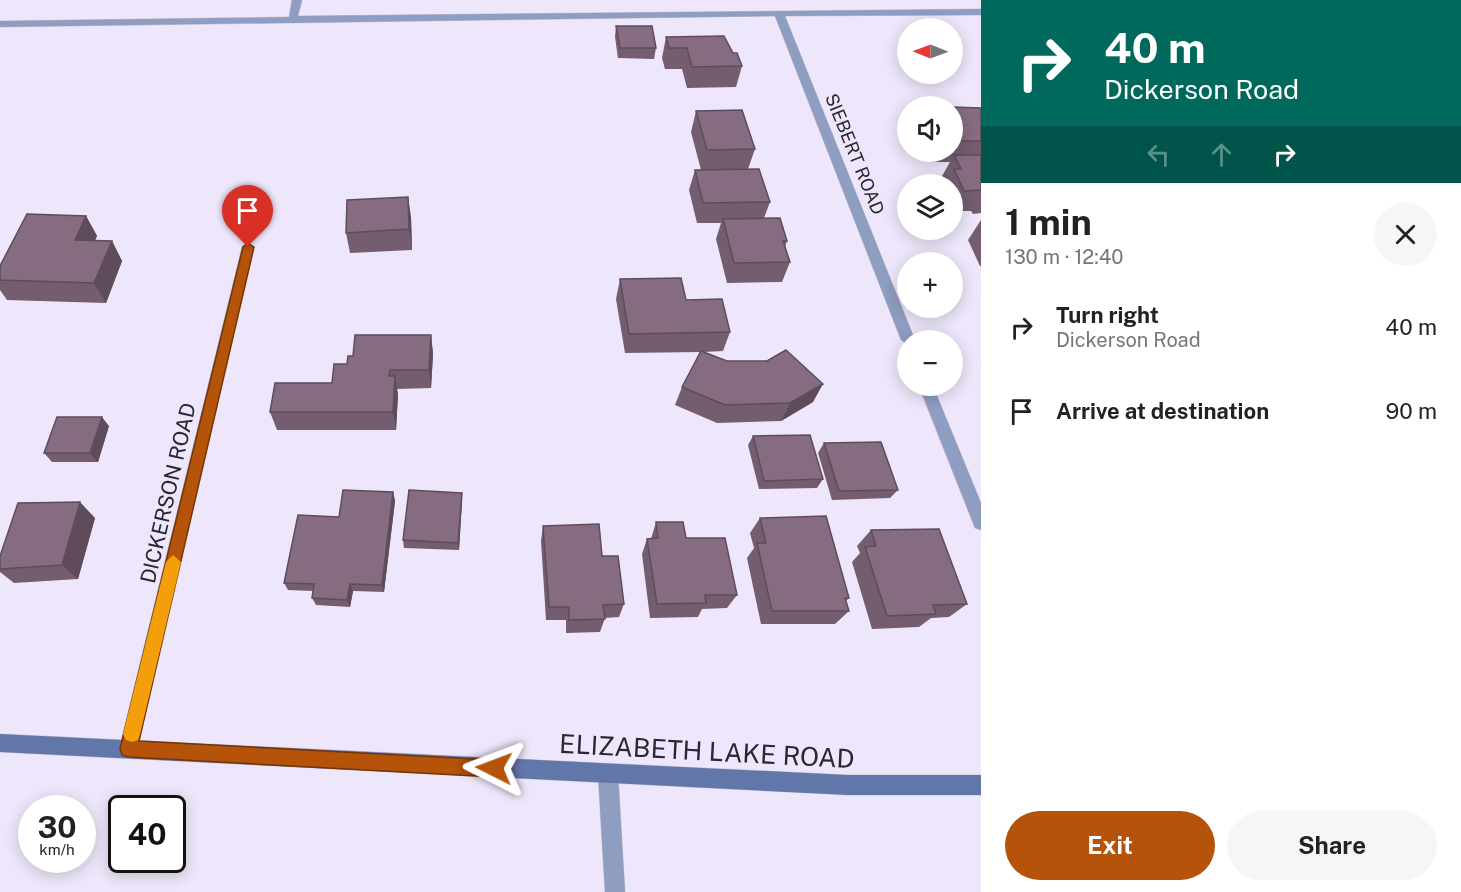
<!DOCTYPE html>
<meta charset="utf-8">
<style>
body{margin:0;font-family:"Public Sans",sans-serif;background:#f6f6f6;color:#222;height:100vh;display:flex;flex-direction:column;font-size:22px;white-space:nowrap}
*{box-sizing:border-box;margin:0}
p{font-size:20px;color:#767676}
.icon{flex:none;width:33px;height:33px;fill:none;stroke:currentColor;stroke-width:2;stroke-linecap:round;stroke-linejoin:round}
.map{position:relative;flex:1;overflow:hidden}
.sheet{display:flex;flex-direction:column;background:#fff;width:480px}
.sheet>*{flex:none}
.hud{background:#00695c;color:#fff;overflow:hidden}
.needle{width:39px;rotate:271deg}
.buttons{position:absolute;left:897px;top:18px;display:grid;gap:12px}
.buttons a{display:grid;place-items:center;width:66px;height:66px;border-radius:50%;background:#fff;box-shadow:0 3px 15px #0003;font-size:30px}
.speed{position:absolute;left:18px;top:795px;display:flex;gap:12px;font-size:30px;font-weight:700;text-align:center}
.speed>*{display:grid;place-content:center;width:78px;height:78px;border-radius:50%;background:#fff;box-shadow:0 3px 15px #0003;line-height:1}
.speed small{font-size:15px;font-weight:400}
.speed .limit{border:3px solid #111;border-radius:9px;background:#fff;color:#111}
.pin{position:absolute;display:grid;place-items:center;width:51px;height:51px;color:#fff;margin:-62px -26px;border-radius:50% 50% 50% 0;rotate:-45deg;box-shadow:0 0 6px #0007}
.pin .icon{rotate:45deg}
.me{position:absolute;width:66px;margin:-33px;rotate:273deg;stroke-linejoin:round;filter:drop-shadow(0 0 4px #0008)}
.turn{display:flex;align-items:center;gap:21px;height:126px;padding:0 24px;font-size:27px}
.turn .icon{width:78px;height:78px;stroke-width:2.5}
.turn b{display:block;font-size:42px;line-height:51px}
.lanes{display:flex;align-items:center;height:57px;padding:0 24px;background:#0003;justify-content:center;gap:30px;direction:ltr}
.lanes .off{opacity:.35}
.round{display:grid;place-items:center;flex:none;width:63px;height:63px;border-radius:32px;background:#f6f6f6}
.head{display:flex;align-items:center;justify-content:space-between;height:102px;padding:0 24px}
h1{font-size:36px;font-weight:700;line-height:45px}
.button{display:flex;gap:12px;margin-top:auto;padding:12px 24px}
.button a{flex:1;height:69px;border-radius:36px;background:#b45309;color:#fff;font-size:24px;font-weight:700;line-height:69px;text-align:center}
.button a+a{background:#f6f6f6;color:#222}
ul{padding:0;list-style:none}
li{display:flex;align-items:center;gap:18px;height:84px;padding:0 24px}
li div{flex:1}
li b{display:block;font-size:22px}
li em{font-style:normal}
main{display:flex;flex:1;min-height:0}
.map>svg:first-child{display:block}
</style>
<main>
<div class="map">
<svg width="981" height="892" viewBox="0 0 981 892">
<rect width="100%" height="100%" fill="#eee7fb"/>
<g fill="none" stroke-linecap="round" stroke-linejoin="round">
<defs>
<g id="street">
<path d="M292 0H302L298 16 981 9V15L785 16 915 340H908V345L901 340 775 16 0 27V21L289 17Z"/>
<path d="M248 243 254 247 137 749 135 756 128 758 121 756 119 749 242 247Z"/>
<path d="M919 386H933L981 503V530L975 528 973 523Z"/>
<path d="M608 764 615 767 618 774 625 892H605L598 774 601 767Z"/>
</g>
<path id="secondary" d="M0 734 848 775H981V795H848L0 752Z"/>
</defs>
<use href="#street" stroke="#cbc4d7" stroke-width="1"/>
<use href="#secondary" stroke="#cbc4d7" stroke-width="1"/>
<use href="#street" fill="#8e9dc0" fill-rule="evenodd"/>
<use href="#secondary" fill="#6176a9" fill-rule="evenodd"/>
</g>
<g fill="#735d6f">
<path d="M616 26 656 48 654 59 618 58 615 37Z"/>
<path d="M666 37 742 66 736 87 687 88 682 69H665L662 58Z"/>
<path d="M952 107 981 108V213L973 214 971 211H952V184H945V183L942 176 950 162H930L926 152H952Z"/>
<path d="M696 111 755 149 748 169 770 202 764 218 787 241 785 247 790 262 782 282 727 283 716 239 721 223H697L689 190 695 170H701L691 132Z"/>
<path d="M408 197 411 218 412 250 350 253 346 233Z"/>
<path d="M86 216 97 236 95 240 112 241 122 261 106 303 7 300 0 290V266Z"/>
<path d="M981 220V266H980L968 240Z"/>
<path d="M620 279 686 300 730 332 723 351 703 352 813 402 781 421 717 423 675 405 682 387 700 352 625 353 616 299Z"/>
<path d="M431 335 433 354 431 388 397 389 398 395 396 430H277L270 412 332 383 353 356Z"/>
<path d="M109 426 98 462H52L44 453Z"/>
<path d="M753 436 823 479 817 488 759 489 748 445Z"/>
<path d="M824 443 898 490 890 498 832 500 818 453Z"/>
<path d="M393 492 395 501 384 592 353 591 350 607 316 605 312 598 313 591 288 590 284 583 339 517Z"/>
<path d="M462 493V501L459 550 404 548 403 540Z"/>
<path d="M95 518 78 579 14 583 0 572V556Z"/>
<path d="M760 518 849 598 846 601 849 611 835 624H761L747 558 754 548 750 533Z"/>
<path d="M656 522 686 538 737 595 727 608 702 609 698 617 650 618 642 554 647 539H651Z"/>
<path d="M543 526 602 556 624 604 619 617 605 618 600 632 566 633V620H546L541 541Z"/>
<path d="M871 530 967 604 949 617 931 618 919 627 872 629 852 562 860 553 857 546Z"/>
</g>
<g fill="#5e4c5a">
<path d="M408 197 411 218 412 250 409 229Z"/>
<path d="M86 216 97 236 87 260 75 240Z"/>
<path d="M112 241 122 261 106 303 94 283Z"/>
<path d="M431 335 433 354 431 388 429 370Z"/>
<path d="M395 376 398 395 396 430 393 412Z"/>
<path d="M823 384 813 402 781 421 790 403Z"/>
<path d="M102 417 109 426 98 462 90 453Z"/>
<path d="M393 492 395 501 384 592 382 585Z"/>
<path d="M462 493V501L459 550 458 543Z"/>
<path d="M80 502 95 518 78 579 62 565Z"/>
<path d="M350 584 353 591 350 607 347 600Z"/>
</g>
<g fill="#866c81" stroke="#5e4c5a" stroke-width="1.5">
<path d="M616 26H652L656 48H620Z"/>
<path d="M724 36 733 53H737L742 66 692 67 687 48H669L666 37Z"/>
<path d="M952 107 981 108V141H952Z"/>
<path d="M742 110 755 149 707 150 696 111Z"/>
<path d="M954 155H981V190L964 191 954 169H961Z"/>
<path d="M759 169 770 202 703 203 695 170Z"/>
<path d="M408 197 409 229 346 233 347 200Z"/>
<path d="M27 214 86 216 75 240 112 241 94 283 0 280V266Z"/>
<path d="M780 218 787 241H783L790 262 734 263 723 219Z"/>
<path d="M681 278 686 300 722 299 730 332 629 334 620 279Z"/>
<path d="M355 335H431L429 370H390L389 376H395L393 412H270L275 383H332L334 364H347L348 356H353Z"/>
<path d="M786 350 823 384 790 403 725 405 682 387 701 351 727 361H767Z"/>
<path d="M57 417H102L90 453H44Z"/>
<path d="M810 435 823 479 764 481 753 436Z"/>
<path d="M881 442 898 490 839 491 824 443Z"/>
<path d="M343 490 393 492 382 585 350 584 347 600 312 598 314 584 284 583 298 515 339 517Z"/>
<path d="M409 490 462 493 458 543 403 540Z"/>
<path d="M80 502 62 565 0 569V556L18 503Z"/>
<path d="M826 516 849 598H845L849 611H772L757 543H766L760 518Z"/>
<path d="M656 522H683L686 538H725L737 595H705L706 603 657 604 647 539 658 538Z"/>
<path d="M599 524 602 556H618L624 604 603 605 605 619 569 620V607H549L543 526Z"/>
<path d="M939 529 967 604 933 605 936 614 887 616 865 547 876 546 871 530Z"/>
</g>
<path fill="#b45309" stroke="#753606" stroke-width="1.5" d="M248 243 254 247 139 741 494 760 500 762 503 768 500 774 494 777 128 757 122 755 120 749 243 247Z"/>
<path fill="#f59e0b" d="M173 555 181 562 140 734 138 740 132 742 126 740 123 734 166 562Z"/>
<g text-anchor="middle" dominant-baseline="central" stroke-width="6" stroke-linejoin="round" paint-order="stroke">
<g font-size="18" fill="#2b2633" stroke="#eee7fb">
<text transform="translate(855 154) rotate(68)">SIEBERT ROAD</text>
</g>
<g font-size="21" fill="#2b2633" stroke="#eee7fb">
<text transform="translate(168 493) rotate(-77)">DICKERSON ROAD</text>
</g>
<g font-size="26" fill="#2b2633" stroke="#eee7fb">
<text transform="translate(707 751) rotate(3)">ELIZABETH LAKE ROAD</text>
</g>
</g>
</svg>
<div class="buttons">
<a><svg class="needle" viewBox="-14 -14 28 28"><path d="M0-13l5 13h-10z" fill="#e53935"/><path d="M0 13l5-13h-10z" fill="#767676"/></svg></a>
<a><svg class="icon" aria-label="sound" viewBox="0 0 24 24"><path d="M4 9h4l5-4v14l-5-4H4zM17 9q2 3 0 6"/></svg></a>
<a><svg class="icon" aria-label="layers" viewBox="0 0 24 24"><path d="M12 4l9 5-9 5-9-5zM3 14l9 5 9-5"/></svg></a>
<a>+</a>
<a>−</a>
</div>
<div class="speed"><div>30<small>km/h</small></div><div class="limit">40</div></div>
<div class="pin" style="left:248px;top:247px;background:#d93025"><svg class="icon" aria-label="arrive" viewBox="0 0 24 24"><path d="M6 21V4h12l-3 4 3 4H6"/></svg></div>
<svg class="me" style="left:494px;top:768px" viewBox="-20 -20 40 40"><path d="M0-17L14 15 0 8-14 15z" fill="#b45309" stroke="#fff" stroke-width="4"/></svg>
</div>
<section class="sheet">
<div class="hud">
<div class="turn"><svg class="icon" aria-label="right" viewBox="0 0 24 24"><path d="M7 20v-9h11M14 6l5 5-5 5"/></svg><div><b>40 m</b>Dickerson Road</div></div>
<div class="lanes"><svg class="icon off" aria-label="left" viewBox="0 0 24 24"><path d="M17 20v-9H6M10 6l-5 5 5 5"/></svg><svg class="icon off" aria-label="ahead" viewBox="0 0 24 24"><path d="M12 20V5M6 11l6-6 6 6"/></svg><svg class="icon" aria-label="right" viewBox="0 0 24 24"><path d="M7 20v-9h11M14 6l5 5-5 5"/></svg></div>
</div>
<div class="head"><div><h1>1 min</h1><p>130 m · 12:40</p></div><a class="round"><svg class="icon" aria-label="close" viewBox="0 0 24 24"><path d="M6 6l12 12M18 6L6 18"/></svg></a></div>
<ul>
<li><svg class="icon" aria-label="right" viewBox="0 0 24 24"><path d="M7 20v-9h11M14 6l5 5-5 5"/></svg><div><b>Turn right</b><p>Dickerson Road</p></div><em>40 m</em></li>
<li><svg class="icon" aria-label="arrive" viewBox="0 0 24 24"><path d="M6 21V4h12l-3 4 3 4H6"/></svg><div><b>Arrive at destination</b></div><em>90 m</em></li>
</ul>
<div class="button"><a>Exit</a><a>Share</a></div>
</section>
</main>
